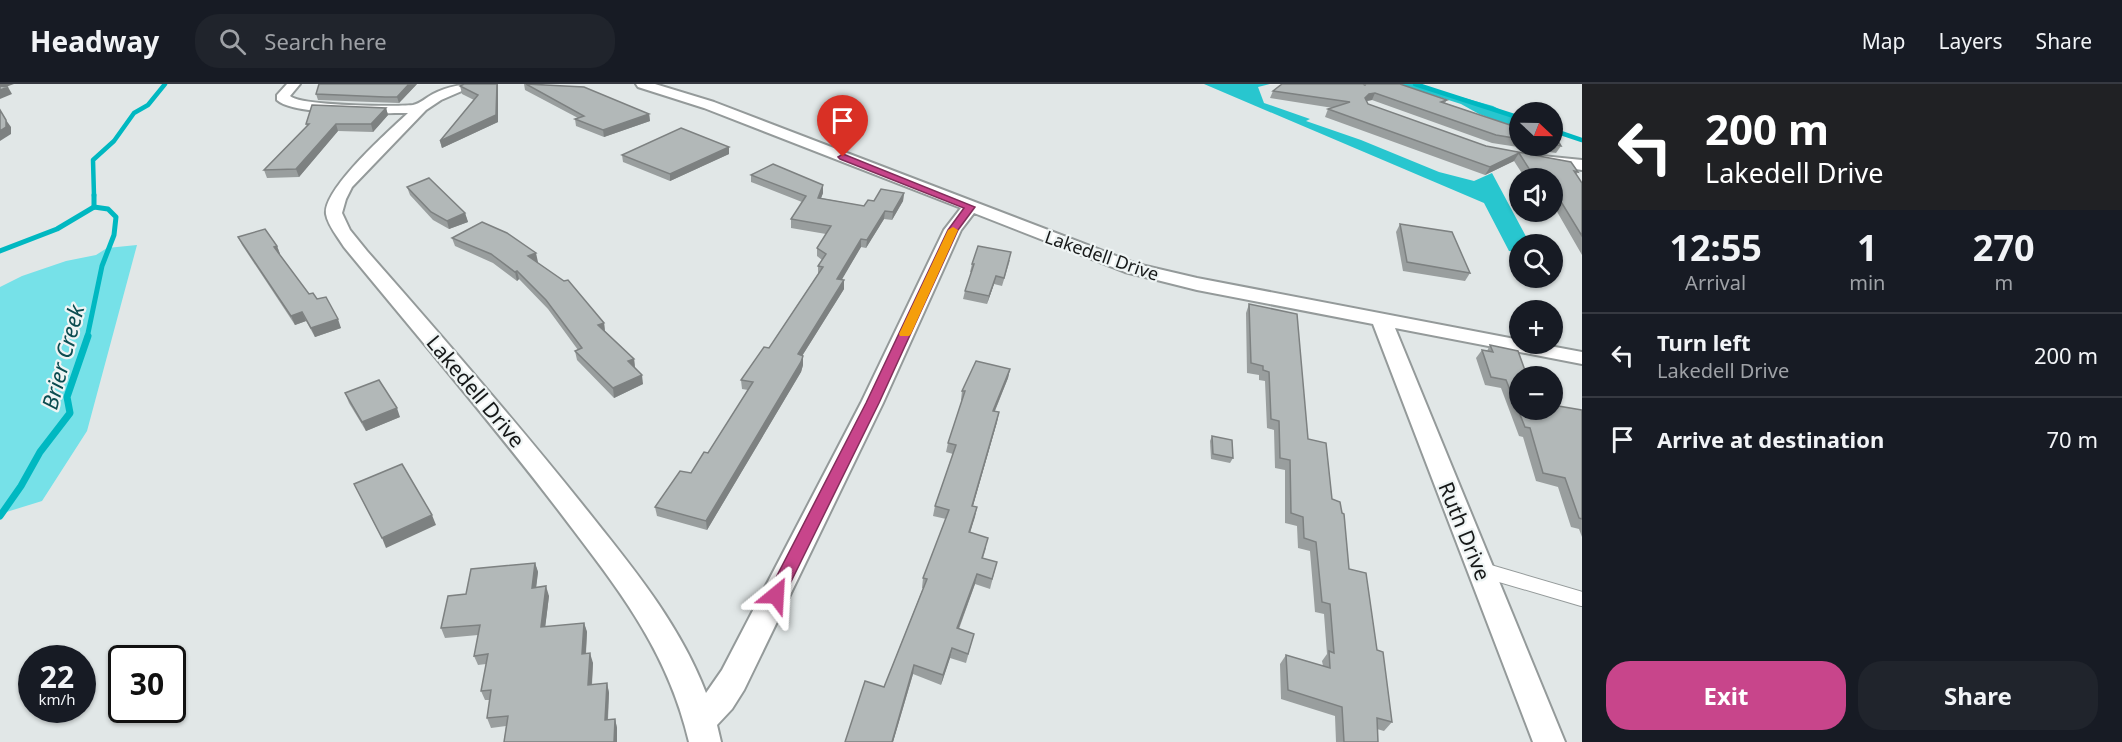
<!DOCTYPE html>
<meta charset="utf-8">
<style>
body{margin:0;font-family:"Noto Sans",sans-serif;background:#20242c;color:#f1f3f6;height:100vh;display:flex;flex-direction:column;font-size:22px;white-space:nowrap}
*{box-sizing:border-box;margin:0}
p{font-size:20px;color:#9ea1a6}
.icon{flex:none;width:33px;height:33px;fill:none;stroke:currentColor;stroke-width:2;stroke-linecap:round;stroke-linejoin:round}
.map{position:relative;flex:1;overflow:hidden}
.sheet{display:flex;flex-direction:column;background:#171b24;width:540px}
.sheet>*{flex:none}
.banner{background:#202124;color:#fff;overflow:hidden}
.needle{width:39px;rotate:112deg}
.fabs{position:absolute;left:1509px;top:18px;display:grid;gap:12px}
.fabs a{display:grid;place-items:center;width:54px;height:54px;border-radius:50%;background:#171b24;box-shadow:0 2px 4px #0004;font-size:30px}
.speed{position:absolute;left:18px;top:561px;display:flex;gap:12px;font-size:30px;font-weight:700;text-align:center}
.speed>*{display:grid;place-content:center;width:78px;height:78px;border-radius:50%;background:#171b24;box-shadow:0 2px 4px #0004;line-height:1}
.speed small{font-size:15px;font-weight:400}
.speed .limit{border:3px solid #111;border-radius:9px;background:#fff;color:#111}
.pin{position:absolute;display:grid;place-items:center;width:51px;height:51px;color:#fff;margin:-62px -26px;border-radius:50% 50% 50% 0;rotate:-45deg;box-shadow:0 0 6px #0007}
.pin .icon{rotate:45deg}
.me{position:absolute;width:66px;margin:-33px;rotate:27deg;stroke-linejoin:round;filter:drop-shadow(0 0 4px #0008)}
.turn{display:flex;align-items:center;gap:21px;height:126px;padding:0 24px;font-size:27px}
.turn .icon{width:78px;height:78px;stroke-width:2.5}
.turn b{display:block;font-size:42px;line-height:51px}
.eta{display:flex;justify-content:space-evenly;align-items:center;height:102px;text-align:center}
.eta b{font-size:36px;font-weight:700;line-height:42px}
.action{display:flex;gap:12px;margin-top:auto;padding:12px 24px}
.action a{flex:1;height:69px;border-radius:24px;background:#c8458b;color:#fff;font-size:24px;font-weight:700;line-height:69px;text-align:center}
.action a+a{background:#20242c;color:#f1f3f6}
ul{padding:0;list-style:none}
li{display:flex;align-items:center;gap:18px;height:84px;padding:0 24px;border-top:2px solid #363941}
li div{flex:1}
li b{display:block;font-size:22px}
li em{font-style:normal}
header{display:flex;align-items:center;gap:36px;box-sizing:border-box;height:84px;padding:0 30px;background:#171b24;border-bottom:2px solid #363941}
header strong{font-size:28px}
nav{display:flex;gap:33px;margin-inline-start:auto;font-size:21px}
.search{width:420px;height:54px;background:#20242c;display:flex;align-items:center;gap:15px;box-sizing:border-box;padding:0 21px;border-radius:24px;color:#9ea1a6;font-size:22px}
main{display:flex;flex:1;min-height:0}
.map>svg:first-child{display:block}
</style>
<header>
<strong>Headway</strong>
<div class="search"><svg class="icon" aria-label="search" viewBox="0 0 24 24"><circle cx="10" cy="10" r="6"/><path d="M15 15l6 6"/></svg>Search here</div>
<nav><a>Map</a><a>Layers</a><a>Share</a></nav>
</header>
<main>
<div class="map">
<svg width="1582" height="658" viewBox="0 0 1582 658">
<rect width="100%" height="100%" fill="#e1e7e7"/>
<path fill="#76e1e8" d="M137 161 87 347 42 417 0 430V203L22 192 66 177 96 171 107 164Z"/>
<g fill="#28c6cf">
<path d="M1204 0H1270L1258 3 1264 19 1310 35 1306 37 1361 56 1439 88 1474 97 1492 89 1530 160H1520L1519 168 1509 167 1484 119Z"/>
<path d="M1398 0H1414L1493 22 1508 30 1519 33V45L1479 30 1461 20Z"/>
</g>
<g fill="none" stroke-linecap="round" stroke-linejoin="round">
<g stroke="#00b8c1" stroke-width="4.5">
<path d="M1415 0 1520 34"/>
<path d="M1552 46 1582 56"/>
<path d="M94 112 93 76 114 57 134 29 148 21 165 0"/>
</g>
<g stroke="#00b8c1" stroke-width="5">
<path d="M94 111V123"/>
<path d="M0 167 57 145 94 123"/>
<path d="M87 254 102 182 114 151 116 133 108 125 94 123"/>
</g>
<path stroke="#00b8c1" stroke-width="7" d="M0 432 21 402 40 368 70 329 67 313 88 252"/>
<defs>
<path id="service" d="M1483 486 1582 515"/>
<g id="minor">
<path d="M287 0H300L290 12C300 22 395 23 413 21 420 20 427 13 433 10 449 2 462 0 478 0L441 16 426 26 352 103 346 115 342 129 350 146 367 167C440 250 513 334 582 420 629 479 679 538 706 609L722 586 861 319 944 146 961 124 704 24 638 3 636 0H655L714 18 1137 180 1197 194 1520 256V260H1539L1582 268V280L1395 244 1565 658H1533L1373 240 1197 206 1125 188 974 129 961 146 883 319 744 606 732 625 717 641 721 658H689C667 565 618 505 562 431 492 339 417 252 344 163 338 153 328 142 326 130 323 105 389 47 408 29 382 29 294 32 277 16V11Z"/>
<path d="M1542 72 1582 76V86L1537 79 1535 76Z"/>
</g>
</defs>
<use href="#service" stroke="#949a9a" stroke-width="16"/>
<use href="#minor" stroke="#949a9a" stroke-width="4"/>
<use href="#service" stroke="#fff" stroke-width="14"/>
<use href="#minor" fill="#fff" fill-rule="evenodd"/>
</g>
<g fill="#999e9e">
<path d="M417 0 399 19 318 16 316 10Z"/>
<path d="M498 0V38L442 64 440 57 474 16 462 10 460 2Z"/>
<path d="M524 0H541L649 30 650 37 604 53 576 42 575 35 578 34 525 6Z"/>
<path d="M1365 1 1447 16 1445 19 1513 42 1520 44V62H1552V60L1561 62 1556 69 1492 59 1372 16 1367 17 1368 20 1486 62 1571 78 1578 88 1576 91 1582 99V171L1552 119V94H1525L1514 77 1485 91 1325 33 1328 25 1333 24 1270 14 1273 7Z"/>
<path d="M386 24 388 31 373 48 338 47 299 93 267 94 264 86 307 42 306 40Z"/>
<path d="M729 63V70L670 97 623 78 622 71Z"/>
<path d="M751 91 823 101V109L821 114 864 122 874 117 904 109 903 117 892 136 884 135 866 164 861 163 841 196 844 205 802 272H803V281L801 288 707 446 657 432 655 423 691 389 708 369 748 306 742 305 741 296 769 264 818 190V182L822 176 817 172V164L826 150 791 144V135L802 118 751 98Z"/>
<path d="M407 103 465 129 468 138 449 145 433 136 410 111Z"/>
<path d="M1400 140 1470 189 1465 197 1403 187 1396 148Z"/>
<path d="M238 153 277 162 280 170V171L309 210 317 215 341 244 315 253 306 237 295 241 242 161Z"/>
<path d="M452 154 538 178H537L604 239 605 247 634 275 635 284 643 300 614 314 577 276 575 267 578 266 548 225 519 195 517 197 493 179 455 162Z"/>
<path d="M1010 176 1002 202 994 200 987 220 963 215 965 207 972 188H970L972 180Z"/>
<path d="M1249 220 1308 355 1332 415 1349 485 1377 566 1392 638 1384 647 1377 645 1378 658H1336L1335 632 1281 615 1280 580 1286 571 1323 582 1322 577 1327 570 1324 530 1315 528 1310 467 1298 464 1297 442 1285 439V386L1275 384 1274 346 1267 344 1265 297 1259 296V291L1247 289 1246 229Z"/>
<path d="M1490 261 1520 326H1582V453L1579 445 1571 443 1558 403 1536 397 1523 353 1519 352 1501 304 1485 301 1476 274 1482 266 1487 267Z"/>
<path d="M1010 285 1008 294 995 327 999 328 997 338 973 422 977 423 970 449 986 464 983 474 997 478 990 505 975 500 959 545 974 550 966 579 950 574 941 601 913 590 893 658H845L884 603 923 504H922L923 494 946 435 933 432 935 422 953 370 946 368 948 359 962 316H961L962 307Z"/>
<path d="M345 309 400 333 366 347 349 319Z"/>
<path d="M1212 352 1233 374 1230 379 1211 375 1210 357Z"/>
<path d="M535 479 538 488 536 503 549 512 545 543 584 539 587 548 586 570 593 579 592 601 607 599 609 609 608 636 615 635 617 644V658H504L506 642 491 644 487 634 490 616H485L481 607 486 580 478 581 474 572 478 551 445 554 441 544 466 510Z"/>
</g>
<g fill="#7d8181">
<path d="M0 0H14L0 5Z"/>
<path d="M409 0H417L399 19 397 13Z"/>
<path d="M497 0H498V38L442 64 440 57Z"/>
<path d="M8 3 12 10 0 15V6Z"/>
<path d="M1375 9 1372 16 1366 17 1365 14 1369 10Z"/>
<path d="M386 24 388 31 373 48 371 40Z"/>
<path d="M649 30 650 37 604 53 603 46Z"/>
<path d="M6 36 11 43V50L0 57V47Z"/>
<path d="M336 40 338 47 299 93 296 85Z"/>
<path d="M729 63V70L670 97V90Z"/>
<path d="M1519 69 1514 77 1485 91 1490 83Z"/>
<path d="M823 101V109L818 122V114Z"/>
<path d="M904 109 903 117 892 136 893 128Z"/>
<path d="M885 127 884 135 866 164 867 156Z"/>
<path d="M465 129 468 138 449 145 447 137Z"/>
<path d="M861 155V163L837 204V195Z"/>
<path d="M277 162 280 170 277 171 274 163Z"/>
<path d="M536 169 538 178 530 181 528 172Z"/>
<path d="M517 187 519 195 517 197 515 188Z"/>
<path d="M996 192 994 200 987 220 989 212Z"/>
<path d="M844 196V205L797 280 798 270Z"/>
<path d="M302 228 306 237 295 241 291 232Z"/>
<path d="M338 235 341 244 315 253 311 244Z"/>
<path d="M604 239 605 248 598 241Z"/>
<path d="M803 272V281L801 288 707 446 706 437Z"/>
<path d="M634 275 635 284 629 286 628 277Z"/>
<path d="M1010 285 1008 294 991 336 993 327Z"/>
<path d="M642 291 643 300 614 314 613 304Z"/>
<path d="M397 324 400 333 366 347 362 338Z"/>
<path d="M999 328 997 338 970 432 972 422Z"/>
<path d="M977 423 975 433 967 458 969 448Z"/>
<path d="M432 431 436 441 386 464 382 454Z"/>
<path d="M535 479 538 488 535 513 532 504Z"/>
<path d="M977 490 975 500 955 554 957 544Z"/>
<path d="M546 502 549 512 544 553 541 543Z"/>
<path d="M584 539 587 548 585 580 582 570Z"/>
<path d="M952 564 950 574 941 601 943 591Z"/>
<path d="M590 569 593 579 591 611 588 601Z"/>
<path d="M914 581 913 590 893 658H892Z"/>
<path d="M607 599 609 609 607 645 605 636Z"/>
<path d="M615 635 617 644V658H614Z"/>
</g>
<g fill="#b2b8b8" stroke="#7d8181" stroke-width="1.5">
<path d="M319 0H409L397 13H385L316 10Z"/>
<path d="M464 0H497L496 31 440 57 478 11 460 2Z"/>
<path d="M526 0 584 3 649 30 603 46 575 35 584 32Z"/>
<path d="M1282 0H1363L1365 1 1366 0H1400L1447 16 1441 18 1513 42 1520 44V55L1496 51 1375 9 1369 10 1365 14 1368 20 1486 62 1571 78 1578 88 1574 87 1582 99V152L1552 103V94H1535L1519 69 1490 83 1328 25 1350 18 1273 7Z"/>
<path d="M0 2 8 3 0 6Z"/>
<path d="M312 21 386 24 371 40H336L296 85 264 86 309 40H306Z"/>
<path d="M0 26 6 36V43L0 47Z"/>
<path d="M681 44 729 63 670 90 622 71Z"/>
<path d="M1552 50H1554L1561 62 1552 60Z"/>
<path d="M773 80 823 101 818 114 864 122 868 116 874 117 881 105 904 109 893 128 885 127 867 156 861 155 837 195 844 196 798 270 803 272 801 278 706 437 655 423 680 387 691 389 704 368 708 369 753 298 741 296 764 263 769 264 823 183 818 182 826 170 817 164 831 142 791 135 806 112 751 91Z"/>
<path d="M429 94 465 129 447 137 431 128 407 103Z"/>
<path d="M482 138 507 149 536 169 528 172 564 197 568 196 604 239 598 241 634 275 628 277 642 291 613 304 575 267 582 264 546 216 517 187 515 188 491 170 452 154Z"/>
<path d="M1400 140 1452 148 1470 189 1407 178Z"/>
<path d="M265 145 277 162 274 163 309 210 313 209 317 215 326 213 338 235 311 244 302 228 291 232 238 153Z"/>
<path d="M978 162 1011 168 1004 194 996 192 989 212 965 207 974 180H972Z"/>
<path d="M1249 220 1297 230 1308 355 1326 359 1332 415 1340 418 1342 429 1344 430 1349 485 1366 489 1377 566 1383 568 1392 638 1377 634 1378 658H1344L1342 623 1288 606 1286 571 1330 584 1329 567 1334 569 1330 520 1322 518 1316 458 1304 454 1303 433 1291 429 1290 376 1280 374 1279 337 1271 335 1269 288 1263 286V282L1251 279Z"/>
<path d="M1490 261 1518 267 1527 292H1520V326H1552V321L1582 326V435L1579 434 1565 394 1543 389 1530 344 1525 343 1506 296 1491 293 1482 266 1493 268Z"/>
<path d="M976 277 1010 285 993 327 999 328 972 422 977 423 969 448 988 454 982 474 997 478 992 495 977 490 957 544 974 550 968 570 952 564 943 591 914 581 892 658H845L865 597 884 603 927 495 923 494 949 426 935 422 956 361 948 359 965 307H962Z"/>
<path d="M379 296 397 324 362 338 345 309Z"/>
<path d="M1212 352 1232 356 1233 374 1213 370Z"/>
<path d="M402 380 432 431 382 454 354 400Z"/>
<path d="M535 479 532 504 546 502 541 543 584 539 582 570 590 569 588 601 607 599 605 636 615 635 614 658H504L508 632 487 634 491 606 481 607 488 570 474 572 480 541 441 544 448 512 466 510 471 485Z"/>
</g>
<path fill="#c8458b" stroke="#822d5a" stroke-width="1.5" d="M843 70 975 123 958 146 879 319 782 516 776 518 770 516 767 511 866 319 948 146 964 124 840 75 838 73Z"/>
<path fill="#f59e0b" d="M953 143 958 146 911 250 909 252H900L899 250 948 146Z"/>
<g text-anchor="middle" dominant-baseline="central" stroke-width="4.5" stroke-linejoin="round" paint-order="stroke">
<g font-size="18" fill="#161818" stroke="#eef4f4">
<text transform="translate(1102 171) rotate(19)">Lakedell Drive</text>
</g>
<g font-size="21" fill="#161818" stroke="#eef4f4">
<text transform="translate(476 307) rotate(50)">Lakedell Drive</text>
<text transform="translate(1465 447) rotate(68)">Ruth Drive</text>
</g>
<g font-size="22" font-style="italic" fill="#0b4c50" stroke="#eef4f4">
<text transform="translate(62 273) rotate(-75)">Brier Creek</text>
</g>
</g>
</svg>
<div class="fabs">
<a><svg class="needle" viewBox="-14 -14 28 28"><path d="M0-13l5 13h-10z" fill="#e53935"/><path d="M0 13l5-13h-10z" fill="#9ea1a6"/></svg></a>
<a><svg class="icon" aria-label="sound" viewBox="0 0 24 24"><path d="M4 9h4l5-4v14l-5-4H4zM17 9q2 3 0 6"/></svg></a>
<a><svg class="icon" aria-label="search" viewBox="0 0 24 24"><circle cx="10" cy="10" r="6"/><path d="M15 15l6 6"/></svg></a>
<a>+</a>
<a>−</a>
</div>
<div class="speed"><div>22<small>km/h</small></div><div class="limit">30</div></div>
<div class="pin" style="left:843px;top:73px;background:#d93025"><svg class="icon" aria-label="arrive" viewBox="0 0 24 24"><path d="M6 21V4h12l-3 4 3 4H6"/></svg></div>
<svg class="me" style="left:776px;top:511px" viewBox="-20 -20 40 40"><path d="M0-17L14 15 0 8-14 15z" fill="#c8458b" stroke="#fff" stroke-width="4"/></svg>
</div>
<section class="sheet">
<div class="banner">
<div class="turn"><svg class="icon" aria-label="left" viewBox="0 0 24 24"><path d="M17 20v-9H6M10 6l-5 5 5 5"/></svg><div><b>200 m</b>Lakedell Drive</div></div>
</div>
<div class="eta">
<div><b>12:55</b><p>Arrival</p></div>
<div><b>1</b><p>min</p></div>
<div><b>270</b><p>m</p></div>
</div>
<ul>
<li><svg class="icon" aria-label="left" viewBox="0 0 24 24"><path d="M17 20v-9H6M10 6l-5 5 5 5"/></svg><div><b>Turn left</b><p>Lakedell Drive</p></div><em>200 m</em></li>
<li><svg class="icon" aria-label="arrive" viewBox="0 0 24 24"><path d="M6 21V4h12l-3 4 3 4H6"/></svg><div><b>Arrive at destination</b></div><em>70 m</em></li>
</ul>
<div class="action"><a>Exit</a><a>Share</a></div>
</section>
</main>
